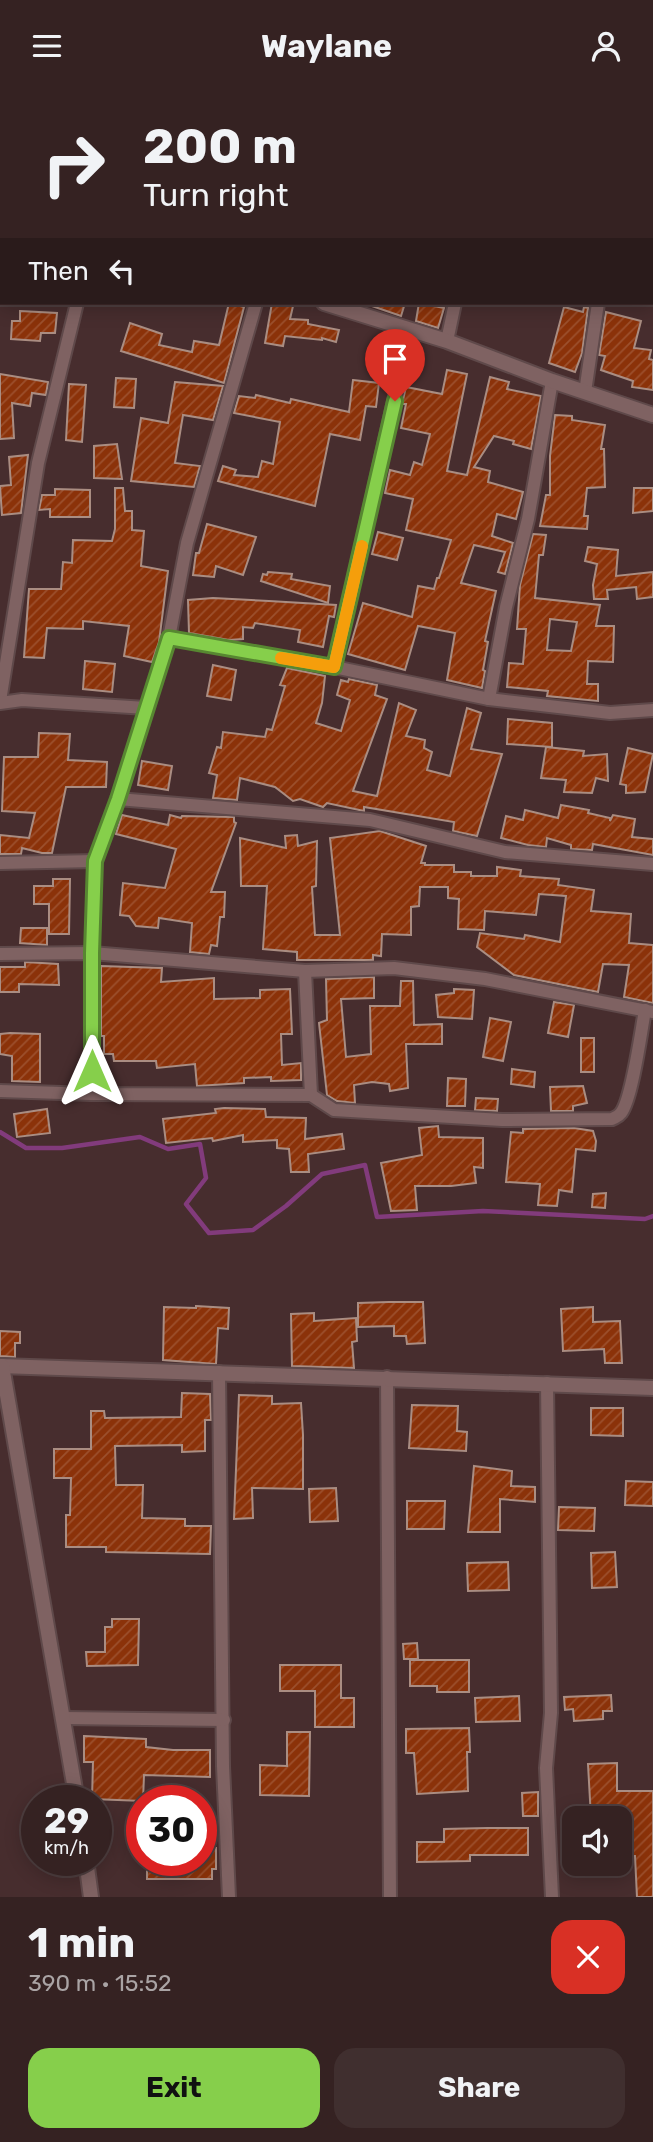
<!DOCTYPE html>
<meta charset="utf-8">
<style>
body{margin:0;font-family:Rubik,sans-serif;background:#402f2f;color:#f1f3f6;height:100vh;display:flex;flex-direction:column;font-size:26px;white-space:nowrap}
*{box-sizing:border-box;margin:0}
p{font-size:23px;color:#aaa4a5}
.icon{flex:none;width:38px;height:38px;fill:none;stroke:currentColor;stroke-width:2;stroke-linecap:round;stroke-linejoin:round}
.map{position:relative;height:1806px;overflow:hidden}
.panel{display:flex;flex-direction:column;background:#352222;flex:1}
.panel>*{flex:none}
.hud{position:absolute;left:0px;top:0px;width:654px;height:214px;box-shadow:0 4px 18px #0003,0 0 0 2px #4f3f40;background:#352222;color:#f1f3f6;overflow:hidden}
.controls{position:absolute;left:562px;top:1715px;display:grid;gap:14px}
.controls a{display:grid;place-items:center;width:70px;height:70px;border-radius:14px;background:#352222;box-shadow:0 4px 18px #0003,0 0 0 2px #4f3f40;font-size:35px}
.speed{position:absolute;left:21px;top:1694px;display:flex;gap:14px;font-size:35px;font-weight:700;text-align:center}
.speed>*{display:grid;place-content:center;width:91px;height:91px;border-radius:50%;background:#352222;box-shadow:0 4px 18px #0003,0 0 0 2px #4f3f40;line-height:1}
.speed small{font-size:18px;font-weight:400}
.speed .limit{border:10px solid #d22;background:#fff;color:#111}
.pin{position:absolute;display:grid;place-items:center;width:60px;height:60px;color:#fff;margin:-72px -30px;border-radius:50% 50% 50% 0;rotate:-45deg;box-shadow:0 0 7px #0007}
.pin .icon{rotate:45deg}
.me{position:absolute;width:77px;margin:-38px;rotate:0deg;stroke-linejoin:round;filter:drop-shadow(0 0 5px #0008)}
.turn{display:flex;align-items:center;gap:24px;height:147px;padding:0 28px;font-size:32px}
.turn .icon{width:91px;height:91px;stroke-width:2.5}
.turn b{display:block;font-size:49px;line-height:60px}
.then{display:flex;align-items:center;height:66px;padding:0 28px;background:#0003;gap:14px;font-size:26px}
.round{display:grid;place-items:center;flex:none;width:74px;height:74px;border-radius:21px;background:#402f2f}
.summary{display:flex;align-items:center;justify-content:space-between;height:119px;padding:0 28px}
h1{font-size:42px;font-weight:700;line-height:52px}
.primary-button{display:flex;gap:14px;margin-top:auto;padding:14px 28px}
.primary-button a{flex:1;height:80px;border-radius:21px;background:#86cf4b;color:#111;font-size:28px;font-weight:700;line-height:80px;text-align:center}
.primary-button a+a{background:#402f2f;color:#f1f3f6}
header{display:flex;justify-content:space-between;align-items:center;height:91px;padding:0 28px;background:#352222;font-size:32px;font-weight:700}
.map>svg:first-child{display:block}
</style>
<header><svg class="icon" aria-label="menu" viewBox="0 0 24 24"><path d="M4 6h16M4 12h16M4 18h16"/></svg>Waylane<svg class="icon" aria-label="person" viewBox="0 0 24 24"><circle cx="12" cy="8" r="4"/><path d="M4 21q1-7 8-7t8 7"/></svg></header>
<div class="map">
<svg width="653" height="1806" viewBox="0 0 653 1806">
<defs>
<pattern id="building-hatch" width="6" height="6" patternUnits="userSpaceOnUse" patternTransform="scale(1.75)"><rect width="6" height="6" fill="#8b3209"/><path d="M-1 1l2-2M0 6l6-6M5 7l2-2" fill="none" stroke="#9c502d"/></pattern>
</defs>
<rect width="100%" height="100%" fill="#472d2e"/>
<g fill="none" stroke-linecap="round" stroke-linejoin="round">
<path stroke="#823b7c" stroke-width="4.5" d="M0 1041 26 1057H62L140 1046 168 1058 200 1053 206 1087 186 1113 209 1142 253 1139 286 1115 322 1083 365 1074 377 1126 483 1120 645 1128 653 1125"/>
</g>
<g fill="url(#building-hatch)" stroke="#aa8d82" stroke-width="2" fill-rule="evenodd">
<path d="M229 212 244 216 224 292 121 260 130 232 162 243 159 254 192 261 194 250 219 254Z"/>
<path d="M272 212 293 215 290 228 308 229V233L339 239 336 251 322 247V249L285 245 283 255 265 252Z"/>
<path d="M369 212H405L401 225 369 214Z"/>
<path d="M419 212 444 217 438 237 416 230Z"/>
<path d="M564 216 583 221 584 216 588 217 582 262 575 281 549 272Z"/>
<path d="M20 220 57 222 55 242H41L40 250 11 248 12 230H20Z"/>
<path d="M606 221 641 230 634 257 651 259 649 268 653 269V299L632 296 633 290 601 279 605 265 599 264Z"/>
<path d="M447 279 467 283 447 380 467 384 490 286 509 291 507 298 541 305 531 358 513 353 514 350 494 345 474 376 490 380 488 391 523 401 516 428 497 423 492 445 513 452 505 483 498 481 505 461 474 454 461 492 496 500 485 550 488 551 483 579 485 580 482 597 447 589 455 542 418 535 405 579 348 563 363 512 412 526 418 495 434 498 437 487H439L451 449 406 439 413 408 385 402 390 379 410 384 414 371 422 374 430 343 401 337 406 313H402L406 296 442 303Z"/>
<path d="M0 283 48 291 46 304 32 302 30 315 12 312 14 347 0 348Z"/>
<path d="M116 287 136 288 134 317 114 316Z"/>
<path d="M353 289 379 292 376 316 366 315 360 349 330 343 315 415 218 390 223 375 236 379 234 384 258 386 262 370 273 373 280 331 234 322 239 305 255 307 256 304 290 312 291 308 349 321Z"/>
<path d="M175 291 223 295 213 329 183 324 175 372 200 375 194 396 131 390 141 327 168 332Z"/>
<path d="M69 293 86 294 82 351 66 349Z"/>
<path d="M555 324 572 325V329L605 334 601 358H604L605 396 587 397 584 425H588L587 438 540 435 546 404H550V365Z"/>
<path d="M117 353 122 388 94 387V355Z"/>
<path d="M28 364 21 422 2 424 0 395 11 394 9 366Z"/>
<path d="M115 397H123L125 420H132V439L144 440 141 475 168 480 159 551 152 571 124 565 129 535 83 530V538L47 537 44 567 24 566 29 498H61L63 471 72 472 73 449 112 450 115 438Z"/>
<path d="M634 397H653V420L633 422Z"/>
<path d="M55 398 90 399V426H50V418L39 419 42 404H55Z"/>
<path d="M207 433 256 446 243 484 216 475 214 486 193 484 196 462H199Z"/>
<path d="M378 441 403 447 397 469 372 463Z"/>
<path d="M533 443 546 444 543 464H539L535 507 600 514 596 535H614L613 571 588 570 587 593H598V610L547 605 548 600 507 596 509 572 523 573 526 538H517L520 494ZM550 528 577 531 571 560 547 559Z"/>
<path d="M588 456 618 459 616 485 653 481V506L637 508 636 496 607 499 608 508H594L593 494 597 473 585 470Z"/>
<path d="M268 481 292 483 291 488 330 495 328 512 261 490 263 483 267 484Z"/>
<path d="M213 507 269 510 336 514 334 526 329 525 323 556 298 551 300 539 255 532 253 537 243 536V548L229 549 189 542 188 509Z"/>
<path d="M85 570 115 573 112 601 83 598Z"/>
<path d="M213 574 236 579 231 609 207 605Z"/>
<path d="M287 577 325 585 322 612 316 632 341 640 350 609 337 604 341 589 348 591 349 588 377 594 375 604 387 608 353 700 377 705 399 612 416 619 406 645 425 649 424 657 432 661 427 679 450 685 467 617 481 622 471 658 502 663 477 745 453 740 454 731 364 716V720L327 712 323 716 300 708 293 710 275 696 240 687 237 709 213 707 217 684 209 682 217 656 221 657 223 641 265 646 267 638 272 639 285 595 280 594Z"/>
<path d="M508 628 552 632V656L507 653Z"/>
<path d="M39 642 70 643 68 669 107 671 106 696H66L52 762H42L22 757 21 763H0V744L29 747 35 722 2 720 4 666H38Z"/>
<path d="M546 656 584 660 583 665 607 663 608 690 596 687 592 702 564 701 566 689 541 687Z"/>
<path d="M628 657 653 663 645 701 626 702V694L620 693Z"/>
<path d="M142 670 172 675 168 699 138 694Z"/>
<path d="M561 714 589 719 588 722 610 727V730L613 724 635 728 632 746 653 748V764L593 753 592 759 571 758V754L547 747 546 756 528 754 501 747 506 725 523 729 525 719 558 727Z"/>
<path d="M122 724 168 734 170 724 181 727 182 725 234 726V731L236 732 211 801H225L224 826H220L217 855 211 854 209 863 190 861 192 832 159 827 158 837 136 835 129 825 120 824 123 792 165 797 176 758 116 743Z"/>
<path d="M380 740 426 755 421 772H425V774H454V781H471V785H497V776L521 779 520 785 559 788 558 794 594 799 591 820 631 823 629 852 653 854V912L624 906 629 874 603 873 598 901 514 884 477 856 480 842 524 848 525 844 560 851 566 805 539 803 536 824 485 820 484 839 458 838 459 808 448 807V796H420L419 815 411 816V844L382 843 381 865 373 864V869H297V861L263 858 267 795H241L240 747 286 757 285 745 297 744 298 755 317 750 316 795 312 796 315 844H340L330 747Z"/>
<path d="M53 788H70L69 843H49V813H34V795H53Z"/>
<path d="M21 837H47V854L20 852Z"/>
<path d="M25 871 58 873 59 894 19 893V901H0V876H25Z"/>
<path d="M101 875 162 877 161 891 214 887V908L260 907V899L290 898 292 943H281L282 974 301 972V989L271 990V986L244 987V992L197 995 195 973 157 977 156 970H114L113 963H104V945H101Z"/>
<path d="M374 886V907L341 908 346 966 371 963 370 915H400L401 890H413L414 934 442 933V953H406L408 997 390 1000 389 993 372 991 354 994 355 1012 337 1010 327 1004 319 932 327 929 326 888Z"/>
<path d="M454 898 474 899 472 928 438 926 436 904 454 902Z"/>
<path d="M554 911 574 914 568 946 548 942Z"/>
<path d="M490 927 511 931 503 970 483 966Z"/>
<path d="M10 942 40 943V991L12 990V965L0 963V943Z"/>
<rect x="581" y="947" width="13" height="34"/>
<path d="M512 978 535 981 534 996 511 993Z"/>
<path d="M448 987 466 988 465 1015H447Z"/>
<path d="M583 995 587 1012 573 1015V1020H551L550 996Z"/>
<path d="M476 1007 498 1008 497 1020 475 1019Z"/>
<path d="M224 1017 265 1018 266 1026 306 1027 305 1048 342 1043 344 1058 308 1063 309 1081H291L289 1058 277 1057V1049L243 1051V1044L213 1050 212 1047 166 1052 163 1028 216 1022 215 1018Z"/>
<path d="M47 1018 50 1042 17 1046 14 1023Z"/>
<path d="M438 1035 439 1046 483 1047V1077L474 1076 476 1092 451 1095H415L417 1119 391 1120 381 1072 422 1064 419 1037Z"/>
<path d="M574 1037 593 1040 596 1050 595 1060 576 1058 572 1101 559 1099 557 1115 538 1114 540 1093 506 1091 511 1041 523 1042V1038Z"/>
<path d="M606 1102 605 1117 592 1116 593 1103Z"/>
<path d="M389 1211H423L425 1252 407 1253 406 1245H394V1235L358 1236V1212Z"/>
<path d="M196 1215 229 1217 228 1238 218 1237 216 1273 163 1269 164 1216 196 1217Z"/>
<path d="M593 1216V1231L620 1230 622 1272H605L604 1258 563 1260 561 1218Z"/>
<path d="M314 1222V1230L356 1227 357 1250 352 1251 354 1277 292 1275 291 1223Z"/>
<path d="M0 1240 20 1241V1252H15V1266L0 1265Z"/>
<path d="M182 1302 210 1303 211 1329H205V1360L182 1361V1354L115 1355 116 1394H143L142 1427 185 1428V1435H211L210 1463 106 1461V1456H66V1424H70L71 1387H54V1358H91V1320H104L105 1327 181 1326Z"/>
<path d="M239 1304 272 1305V1313L301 1312 303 1344V1398L252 1397 253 1427 234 1428Z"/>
<path d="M412 1314 458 1315 457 1340 467 1341 466 1360 409 1357Z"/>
<path d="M591 1317H623V1345L591 1344Z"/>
<path d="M474 1375 512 1380 511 1395 535 1396V1411L500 1408V1441H468Z"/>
<path d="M626 1390 653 1391V1415L625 1414Z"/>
<path d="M336 1397 338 1430 310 1431 309 1398Z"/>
<path d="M407 1410H445L444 1438H407Z"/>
<path d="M559 1416 595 1417 594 1440 558 1439Z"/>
<path d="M615 1461 617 1496 592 1497 591 1462Z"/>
<path d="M508 1471 509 1499 468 1500 467 1472Z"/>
<path d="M112 1528H139L138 1574 87 1575 86 1561H105V1536H112Z"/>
<path d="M417 1552 418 1568H404L403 1553Z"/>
<path d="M410 1569H469V1601H437V1595H410Z"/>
<path d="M280 1574H341V1607H354V1636H315V1600H280Z"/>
<path d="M611 1604 612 1620H603V1628L574 1630 573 1618 565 1619 564 1606Z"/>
<path d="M519 1605 520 1630 476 1631 475 1607Z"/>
<path d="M469 1637 470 1661H467L468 1700 417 1703 414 1662H406V1638Z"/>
<path d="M287 1641H310L309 1705 260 1704V1674L287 1675Z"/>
<path d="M84 1645 146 1648V1656L173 1659H210V1686L144 1684 143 1710 92 1708 93 1671H84Z"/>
<path d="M617 1672V1700H653V1806H637L635 1765H631V1727H591L588 1673Z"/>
<path d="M538 1701V1725H523L522 1702Z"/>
<path d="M487 1737H528V1764H470V1770L417 1771V1751H444V1738Z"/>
<path d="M201 1757H216V1778H212V1788H147V1769H201Z"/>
</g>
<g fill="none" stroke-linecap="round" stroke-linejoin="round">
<defs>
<g id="minor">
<path d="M612 0V2"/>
<path d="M61 2V0"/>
<path d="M308 2V0"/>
<path d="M0 118 2 115"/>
<path d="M447 250 455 212"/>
<path d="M585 301 598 212"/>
<path d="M169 547 334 576 489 608 610 622 653 619"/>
<path d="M334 576 410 239"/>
<path d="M489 608 506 516 528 428 552 290"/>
<path d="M0 610 38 372 77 212"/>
<path d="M0 612 22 609 146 617"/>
<path d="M118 708 370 729 505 761 653 773"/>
<path d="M0 772 95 770"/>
<path d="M0 863 92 862 305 880 394 877 485 888 653 921"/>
<path d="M305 880 311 1004"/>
<path d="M0 1000 92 1003 311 1004 334 1019 502 1029 612 1028C616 1026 618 1026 621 1022 632 1008 641 941 645 919"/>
<path d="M92 1003V862L95 770 118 708 169 547 187 452 256 212"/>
<path d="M219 1281 223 1675 229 1806"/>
<path d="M387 1286 390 1806"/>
<path d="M547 1292 551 1622 546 1677 552 1806"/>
<path d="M64 1627 224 1629"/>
</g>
<g id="tertiary">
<path d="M0 104H2"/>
<path d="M324 212 447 250 552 290 653 324"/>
<path d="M0 1275 653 1297"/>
<path d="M2 1275 77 1710"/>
<path d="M86 1769 91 1806"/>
</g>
</defs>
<use href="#minor" stroke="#5f494a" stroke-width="16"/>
<use href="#tertiary" stroke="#5f494a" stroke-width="18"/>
<use href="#minor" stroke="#7f6262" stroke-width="12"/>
<use href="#tertiary" stroke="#7f6262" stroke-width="14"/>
</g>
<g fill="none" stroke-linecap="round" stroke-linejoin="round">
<defs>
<path id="route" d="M92 980V862L95 770 118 708 169 547 334 576 395 310"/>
</defs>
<use href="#route" stroke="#578731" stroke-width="18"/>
<use href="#route" stroke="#86cf4b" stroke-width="12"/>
<path stroke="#f59e0b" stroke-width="12" d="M281 567 334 576 362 455"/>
</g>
</svg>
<div class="controls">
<a><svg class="icon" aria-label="sound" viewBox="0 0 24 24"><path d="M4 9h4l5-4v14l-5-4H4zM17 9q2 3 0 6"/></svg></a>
</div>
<div class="speed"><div>29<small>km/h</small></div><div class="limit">30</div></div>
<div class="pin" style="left:395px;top:310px;background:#d93025"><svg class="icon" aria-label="arrive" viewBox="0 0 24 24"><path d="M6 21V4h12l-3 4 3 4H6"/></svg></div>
<svg class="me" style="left:92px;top:980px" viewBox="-20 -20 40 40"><path d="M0-17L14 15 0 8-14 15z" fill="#86cf4b" stroke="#fff" stroke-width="4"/></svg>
<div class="hud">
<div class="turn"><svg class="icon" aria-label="right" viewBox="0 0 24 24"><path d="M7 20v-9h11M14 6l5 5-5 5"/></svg><div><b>200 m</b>Turn right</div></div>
<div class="then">Then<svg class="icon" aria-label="left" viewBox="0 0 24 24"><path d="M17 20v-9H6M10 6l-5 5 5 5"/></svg></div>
</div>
</div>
<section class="panel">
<div class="summary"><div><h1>1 min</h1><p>390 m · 15:52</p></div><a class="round" style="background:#d93025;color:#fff"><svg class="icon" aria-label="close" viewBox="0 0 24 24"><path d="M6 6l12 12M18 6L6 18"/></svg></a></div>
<div class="primary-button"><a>Exit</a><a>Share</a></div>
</section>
